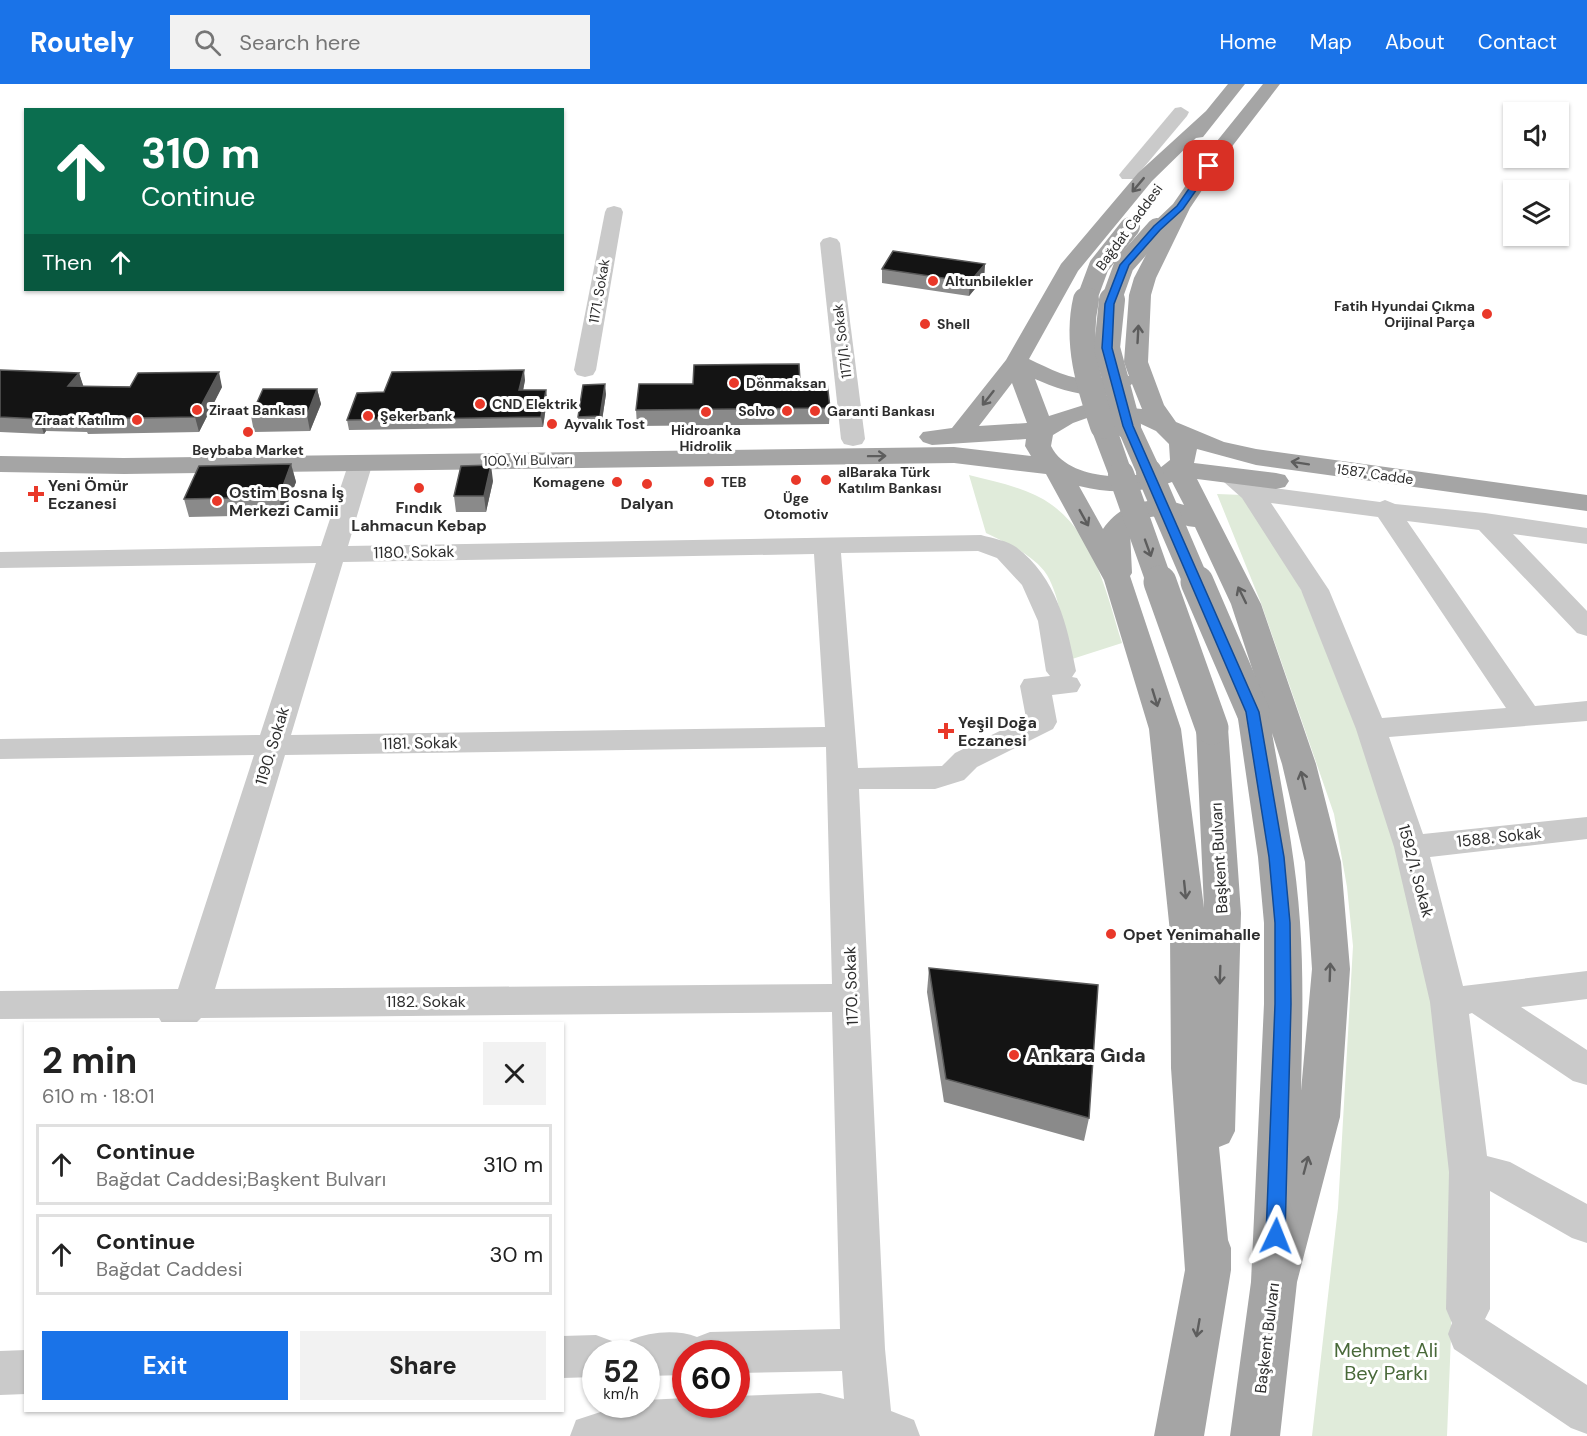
<!DOCTYPE html>
<meta charset="utf-8">
<style>
body{margin:0;font-family:"DM Sans",sans-serif;background:#f2f2f2;color:#222;height:100vh;display:flex;flex-direction:column;font-size:22px;white-space:nowrap}
*{box-sizing:border-box;margin:0}
p{font-size:20px;color:#767676}
.icon{flex:none;width:33px;height:33px;fill:none;stroke:currentColor;stroke-width:2;stroke-linecap:round;stroke-linejoin:round}
.map{position:relative;flex:1;overflow:hidden}
.side{position:absolute;left:24px;top:938px;width:540px;height:390px;display:flex;flex-direction:column;background:#fff;border-radius:0px;box-shadow:0 2px 4px #0004}
.side>*{flex:none}
.top-card{position:absolute;left:24px;top:24px;width:540px;height:183px;border-radius:0px;box-shadow:0 2px 4px #0004;background:#0b6e4f;color:#fff;overflow:hidden}
.buttons{position:absolute;left:1503px;top:18px;display:grid;gap:12px}
.buttons a{display:grid;place-items:center;width:66px;height:66px;border-radius:0px;background:#fff;box-shadow:0 2px 4px #0004;font-size:30px}
.speed{position:absolute;left:582px;top:1256px;display:flex;gap:12px;font-size:30px;font-weight:700;text-align:center}
.speed>*{display:grid;place-content:center;width:78px;height:78px;border-radius:50%;background:#fff;box-shadow:0 2px 4px #0004;line-height:1}
.speed small{font-size:15px;font-weight:400}
.speed .limit{border:9px solid #d22;background:#fff;color:#111}
.pin{position:absolute;display:grid;place-items:center;width:51px;height:51px;color:#fff;margin:-26px;border-radius:12px;box-shadow:0 3px 9px #0006}
.me{position:absolute;width:66px;margin:-33px;rotate:2deg;stroke-linejoin:round;filter:drop-shadow(0 0 4px #0008)}
.turn{display:flex;align-items:center;gap:21px;height:126px;padding:0 18px;font-size:27px}
.turn .icon{width:78px;height:78px;stroke-width:2.5}
.turn b{display:block;font-size:42px;line-height:51px}
.then{display:flex;align-items:center;height:57px;padding:0 18px;background:#0003;gap:12px;font-size:22px}
.round{display:grid;place-items:center;flex:none;width:63px;height:63px;border-radius:0px;background:#f2f2f2}
.summary{display:flex;align-items:center;justify-content:space-between;height:102px;padding:0 18px}
h1{font-size:36px;font-weight:700;line-height:45px}
.primary-button{display:flex;gap:12px;margin-top:auto;padding:12px 18px}
.primary-button a{flex:1;height:69px;border-radius:0px;background:#1a73e8;color:#fff;font-size:24px;font-weight:700;line-height:69px;text-align:center}
.primary-button a+a{background:#f2f2f2;color:#222}
ul{padding:0;list-style:none}
li{display:flex;align-items:center;gap:18px;height:81px;margin:0 12px 9px;padding:0 6px;border:3px solid #e0e0e0;border-radius:0px}
li div{flex:1}
li b{display:block;font-size:22px}
li em{font-style:normal}
header{display:flex;align-items:center;gap:36px;box-sizing:border-box;height:84px;padding:0 30px;background:#1a73e8;color:#fff}
header strong{font-size:28px}
nav{display:flex;gap:33px;margin-inline-start:auto;font-size:21px}
.search{width:420px;height:54px;background:#f2f2f2;display:flex;align-items:center;gap:15px;box-sizing:border-box;padding:0 21px;border-radius:0px;color:#767676;font-size:22px}
.map>svg:first-child{display:block}
</style>
<header>
<strong>Routely</strong>
<div class="search"><svg class="icon" aria-label="search" viewBox="0 0 24 24"><circle cx="10" cy="10" r="6"/><path d="M15 15l6 6"/></svg>Search here</div>
<nav><a>Home</a><a>Map</a><a>About</a><a>Contact</a></nav>
</header>
<div class="map">
<svg width="1587" height="1352" viewBox="0 0 1587 1352">
<rect width="100%" height="100%" fill="#fff"/>
<g fill="#e0ebda">
<path d="M969 391C996 398 1029 404 1052 421 1095 452 1107 511 1122 559L1069 576C1063 549 1061 515 1047 491 1035 472 1005 458 986 449Z"/>
<path d="M1217 410 1243 411 1278 462 1321 544 1389 721 1437 924 1453 1087 1451 1252 1447 1352H1312L1338 1124 1353 862 1347 803 1334 730 1261 519Z"/>
</g>
<g fill="none" stroke-linecap="round" stroke-linejoin="round">
<g fill="#cacaca" fill-rule="evenodd">
<path d="M1181 23 1189 28 1187 32 1134 95H1122L1119 91 1122 87 1175 24Z"/>
<path d="M614 122 621 124 623 128 596 286 593 291 585 293 577 291 574 286 605 128 607 124Z"/>
<path d="M830 153 837 155 840 159 865 355 862 360 853 362 844 360 841 355 820 159 823 155Z"/>
<path d="M361 371 370 373 373 378 348 462 981 451C992 454 1008 457 1016 463 1057 494 1067 541 1076 587L1072 593 1077 594 1081 601 1077 608 1052 611 1057 638 1053 645 977 683 964 696 935 705H859L885 1265 891 1327 914 1336 920 1352H570L576 1336 625 1320H646V1316L686 1314V1320H736V1312L820 1309 844 1315 842 1287 736 1289V1269H686V1291L646 1292V1269H624L630 1256C650 1248 676 1245 697 1253L710 1248 840 1245 832 928 201 934 196 939H162L159 934 0 935V907L178 905 254 671 0 675V655L260 651 316 479 0 484V468L321 462 349 378 352 373ZM978 467 997 474 1022 501 1038 537 1046 587 1050 592 1024 595 1020 602 1026 634 955 669 942 682 858 684 841 469ZM814 470 825 643 291 651 343 478ZM826 663 832 900 215 905 285 671Z"/>
<path d="M1228 384 1237 386 1259 402 1380 418 1385 416 1395 420 1485 429 1587 444V460L1513 450 1587 527V552L1577 549 1479 446 1407 437 1535 622 1587 617V637L1389 653 1423 750 1587 733V755L1430 773 1463 902 1587 887V915L1521 923 1587 966V1001L1573 997 1472 929 1469 930 1487 1072 1510 1078 1587 1120V1159L1572 1154 1490 1107V1225L1485 1235 1587 1301V1350L1571 1344 1454 1265 1448 1250 1452 1239 1446 1225 1449 1088 1430 918 1394 763 1356 645 1301 506 1242 414 1216 391 1219 386ZM1271 419 1378 433 1506 624 1382 634 1329 506Z"/>
<path d="M596 1251 612 1257 617 1269H596V1293L562 1294V1252Z"/>
<path d="M26 1266V1310L0 1311V1267Z"/>
</g>
<path fill="#a5a5a5" fill-rule="evenodd" d="M1228 0H1245L1203 53 1196 54 1152 97 1078 187 1029 275C1050 285 1073 297 1097 296 1108 295 1118 289 1129 292L1124 278 1129 211 1134 194 1160 144 1153 139 1173 120 1213 62 1263 0H1280L1227 69 1190 124 1156 194 1151 211 1148 278 1164 321 1176 338 1224 358 1256 365 1587 411V427L1256 381 1197 365 1194 379 1276 389 1285 391 1289 397 1285 403 1276 405 1197 395 1261 520 1316 680 1341 778 1350 885 1340 1033 1297 1198 1280 1352H1230L1251 1198 1264 920V839L1258 773 1237 628 1242 621 1253 618 1264 621 1231 520 1195 443C1167 441 1156 418 1130 447L1132 489 1130 492 1181 645 1204 824 1196 644 1201 637 1212 634 1223 637 1228 644 1241 829 1235 1047 1229 1059 1219 1063 1228 1156 1231 1164V1186L1204 1352H1154L1185 1186 1171 984 1170 848 1149 645 1104 496 1046 390 954 379 124 390 0 388V372L124 374 954 363 1031 372 1025 362 1026 355 932 361 923 358 919 353 923 348 952 344 1006 276 1061 180 1138 89 1206 27ZM1035 295C1062 307 1106 322 1132 300L1142 325 1087 320 1049 332ZM1012 299 1027 339 979 342ZM1087 334 1102 335 1094 337 1090 342 1109 392C1088 390 1061 383 1051 362L1053 351 1073 339ZM1104 335 1121 336 1116 342 1112 337ZM1139 339 1156 347 1169 360 1170 376 1160 384ZM1116 342 1136 388 1138 391H1133ZM1172 398 1184 421C1154 411 1122 417 1103 445L1079 402C1111 410 1141 409 1172 398ZM1272 649 1282 680 1305 778 1312 885 1301 1007C1302 951 1304 894 1300 838 1296 775 1283 712 1272 649Z"/>
<g stroke="#a5a5a5" stroke-width="20">
<path d="M1086 217 1099 182 1130 143"/>
<path d="M1111 217 1124 181 1157 144"/>
</g>
<g stroke="#a5a5a5" stroke-width="26">
<path d="M1086 216C1076 259 1089 301 1103 342"/>
<path d="M1112 216 1107 264 1128 342"/>
<path d="M1149 388 1197 500"/>
<path d="M1121 390 1160 500"/>
</g>
<g stroke="#a5a5a5" stroke-width="33">
<path d="M1160 498 1212 644"/>
<path d="M1197 498 1253 628"/>
</g>
</g>
<g fill="#8a8a8a">
<path d="M985 180 984 194 969 212 882 199V185Z"/>
<path d="M0 286 79 289 83 302 222 303 199 348 88 350 87 348 46 347 44 350 0 348Z"/>
<path d="M525 296 523 306H546L547 316 543 343 349 346 347 336 384 308Z"/>
<path d="M800 298 830 324 829 340 637 342 636 326Z"/>
<path d="M317 305 321 320 310 347 254 348 251 332Z"/>
<path d="M606 310 601 343H579L578 333Z"/>
<path d="M291 380 296 398 283 431 189 433 184 415Z"/>
<path d="M493 397 486 428H456L454 412Z"/>
<path d="M929 884 1089 1034 1084 1057 944 1018 927 908Z"/>
</g>
<g fill="#5a5a5a">
<path d="M985 180 984 194 969 212 970 198Z"/>
<path d="M524 286 525 296 521 317 519 306Z"/>
<path d="M219 288 222 303 199 348 195 333Z"/>
<path d="M79 289 84 304 68 302Z"/>
<path d="M605 300 606 310 601 343 600 332Z"/>
<path d="M317 305 321 320 310 347 307 331Z"/>
<path d="M546 306 547 316 543 343 541 333Z"/>
<path d="M41 332 46 347 44 350 39 335Z"/>
<path d="M291 380 296 398 283 431 279 413Z"/>
<path d="M491 381 493 397 486 428 484 412Z"/>
</g>
<g fill="#141414" stroke="#5a5a5a" stroke-width="1.5">
<path d="M893 167 985 180 970 198 882 185Z"/>
<path d="M799 280 800 298H827L830 324 636 326 639 300H693L694 281Z"/>
<path d="M0 286 79 289 68 302 130 303 138 289 219 288 195 333 83 335 84 333 41 332 39 335 0 333Z"/>
<path d="M524 286 519 306H546L541 333 347 336 357 309 384 308 392 288Z"/>
<path d="M605 300 600 332 578 333 583 301Z"/>
<path d="M263 305H317L307 331 251 332Z"/>
<path d="M291 380 279 413 184 415 199 382Z"/>
<path d="M491 381 484 412H454L461 382Z"/>
<path d="M929 884 1098 901 1089 1034 946 995Z"/>
</g>
<defs><path id="oneway-shaft" d="M-6 0H5M1.5-3L5.5 0L1.5 3" fill="none" stroke-width="1.6" stroke-linecap="round" stroke-linejoin="round" transform="scale(1.5)"/></defs>
<g stroke="#5d5d5d">
<use href="#oneway-shaft" transform="translate(1138 101) rotate(130)"/>
<use href="#oneway-shaft" transform="translate(1138 250) rotate(-87)"/>
<use href="#oneway-shaft" transform="translate(988 314) rotate(128)"/>
<use href="#oneway-shaft" transform="translate(877 372) rotate(-1)"/>
<use href="#oneway-shaft" transform="translate(1300 379) rotate(-171)"/>
<use href="#oneway-shaft" transform="translate(1084 434) rotate(61)"/>
<use href="#oneway-shaft" transform="translate(1148 464) rotate(70)"/>
<use href="#oneway-shaft" transform="translate(1242 511) rotate(-116)"/>
<use href="#oneway-shaft" transform="translate(1155 614) rotate(73)"/>
<use href="#oneway-shaft" transform="translate(1303 696) rotate(-104)"/>
<use href="#oneway-shaft" transform="translate(1185 806) rotate(84)"/>
<use href="#oneway-shaft" transform="translate(1330 888) rotate(-88)"/>
<use href="#oneway-shaft" transform="translate(1220 891) rotate(92)"/>
<use href="#oneway-shaft" transform="translate(1306 1081) rotate(-75)"/>
<use href="#oneway-shaft" transform="translate(1198 1244) rotate(100)"/>
</g>
<path fill="#1a73e8" stroke="#114b97" stroke-width="1.5" d="M1206 80 1213 82 1183 125 1160 146 1129 181 1114 220 1112 264 1133 342 1259 628 1284 773 1290 839 1291 920 1285 1152 1282 1158 1276 1160 1269 1158 1266 1152 1275 920V839L1269 773 1246 628 1123 342 1102 264 1105 220 1120 181 1154 142 1177 122Z"/>
<g fill="#e93829" stroke="#fff" stroke-width="2">
<circle cx="933" cy="197" r="6"/>
<circle cx="1487" cy="230" r="6"/>
<circle cx="925" cy="240" r="6"/>
<circle cx="734" cy="299" r="6"/>
<circle cx="480" cy="320" r="6"/>
<circle cx="197" cy="326" r="6"/>
<circle cx="787" cy="327" r="6"/>
<circle cx="815" cy="327" r="6"/>
<circle cx="706" cy="328" r="6"/>
<circle cx="368" cy="332" r="6"/>
<circle cx="137" cy="336" r="6"/>
<circle cx="552" cy="340" r="6"/>
<circle cx="248" cy="348" r="6"/>
<circle cx="796" cy="396" r="6"/>
<circle cx="826" cy="396" r="6"/>
<circle cx="617" cy="398" r="6"/>
<circle cx="709" cy="398" r="6"/>
<circle cx="647" cy="400" r="6"/>
<circle cx="419" cy="404" r="6"/>
<path d="M33 401h6v6h6v6h-6v6h-6v-6h-6v-6h6z"/>
<circle cx="217" cy="417" r="6"/>
<path d="M943 638h6v6h6v6h-6v6h-6v-6h-6v-6h6z"/>
<circle cx="1111" cy="850" r="6"/>
<circle cx="1014" cy="971" r="6"/>
</g>
<g text-anchor="middle" dominant-baseline="central" stroke-width="6" stroke-linejoin="round" paint-order="stroke">
<g font-size="14" fill="#2d2d2d" stroke="#fff">
<text transform="translate(1129 143) rotate(-54)">Bağdat Caddesi</text>
<text transform="translate(599 207) rotate(-80)">1171. Sokak</text>
<text transform="translate(842 257) rotate(-97)">1171/1. Sokak</text>
<text transform="translate(528 376) rotate(-1)">100. Yıl Bulvarı</text>
<text transform="translate(1375 390) rotate(8)">1587. Cadde</text>
</g>
<g font-size="14" font-weight="bold" fill="#2d2d2d" stroke="#fff" text-anchor="start">
<text x="945" y="197">Altunbilekler</text>
<text x="1475" y="222" text-anchor="end">Fatih Hyundai Çıkma<tspan x="1475" dy="16">Orijinal Parça</tspan></text>
<text x="937" y="240">Shell</text>
<text x="746" y="299">Dönmaksan</text>
<text x="492" y="320">CND Elektrik</text>
<text x="209" y="326">Ziraat Bankası</text>
<text x="775" y="327" text-anchor="end">Solvo</text>
<text x="827" y="327">Garanti Bankası</text>
<text x="380" y="332">Şekerbank</text>
<text x="125" y="336" text-anchor="end">Ziraat Katılım</text>
<text x="564" y="340">Ayvalık Tost</text>
<text x="706" y="346" text-anchor="middle">Hidroanka<tspan x="706" dy="16">Hidrolik</tspan></text>
<text x="248" y="366" text-anchor="middle">Beybaba Market</text>
<text x="838" y="388">alBaraka Türk<tspan x="838" dy="16">Katılım Bankası</tspan></text>
<text x="605" y="398" text-anchor="end">Komagene</text>
<text x="721" y="398">TEB</text>
<text x="796" y="414" text-anchor="middle">Üge<tspan x="796" dy="16">Otomotiv</tspan></text>
</g>
<g font-size="16" font-weight="bold" fill="#2d2d2d" stroke="#fff" text-anchor="start">
<text x="48" y="401">Yeni Ömür<tspan x="48" dy="18">Eczanesi</tspan></text>
<text x="229" y="408">Ostim Bosna İş<tspan x="229" dy="18">Merkezi Camii</tspan></text>
<text x="647" y="419" text-anchor="middle">Dalyan</text>
<text x="419" y="423" text-anchor="middle">Fındık<tspan x="419" dy="18">Lahmacun Kebap</tspan></text>
<text x="958" y="638">Yeşil Doğa<tspan x="958" dy="18">Eczanesi</tspan></text>
<text x="1123" y="850">Opet Yenimahalle</text>
</g>
<g font-size="16" fill="#2d2d2d" stroke="#fff">
<text transform="translate(414 468) rotate(-1)">1180. Sokak</text>
<text transform="translate(420 659) rotate(-1)">1181. Sokak</text>
<text transform="translate(272 662) rotate(-73)">1190. Sokak</text>
<text transform="translate(1499 753) rotate(-6)">1588. Sokak</text>
<text transform="translate(1219 774) rotate(-93)">Başkent Bulvarı</text>
<text transform="translate(1416 787) rotate(75)">1592/1. Sokak</text>
<text transform="translate(851 902) rotate(-92)">1170. Sokak</text>
<text x="426" y="917">1182. Sokak</text>
<text transform="translate(1267 1254) rotate(-83)">Başkent Bulvarı</text>
</g>
<g font-size="20" font-weight="bold" fill="#2d2d2d" stroke="#fff" text-anchor="start">
<text x="1026" y="971">Ankara Gıda</text>
</g>
<g font-size="20" fill="#496939" stroke="#fff">
<text x="1386" y="1266">Mehmet Ali<tspan x="1386" dy="23">Bey Parkı</tspan></text>
</g>
</g>
</svg>
<div class="buttons">
<a><svg class="icon" aria-label="sound" viewBox="0 0 24 24"><path d="M4 9h4l5-4v14l-5-4H4zM17 9q2 3 0 6"/></svg></a>
<a><svg class="icon" aria-label="layers" viewBox="0 0 24 24"><path d="M12 4l9 5-9 5-9-5zM3 14l9 5 9-5"/></svg></a>
</div>
<div class="speed"><div>52<small>km/h</small></div><div class="limit">60</div></div>
<div class="pin" style="left:1209px;top:82px;background:#d93025"><svg class="icon" aria-label="arrive" viewBox="0 0 24 24"><path d="M6 21V4h12l-3 4 3 4H6"/></svg></div>
<svg class="me" style="left:1276px;top:1152px" viewBox="-20 -20 40 40"><path d="M0-17L14 15 0 8-14 15z" fill="#1a73e8" stroke="#fff" stroke-width="4"/></svg>
<div class="top-card">
<div class="turn"><svg class="icon" aria-label="ahead" viewBox="0 0 24 24"><path d="M12 20V5M6 11l6-6 6 6"/></svg><div><b>310 m</b>Continue</div></div>
<div class="then">Then<svg class="icon" aria-label="ahead" viewBox="0 0 24 24"><path d="M12 20V5M6 11l6-6 6 6"/></svg></div>
</div>
<section class="side">
<div class="summary"><div><h1>2 min</h1><p>610 m · 18:01</p></div><a class="round"><svg class="icon" aria-label="close" viewBox="0 0 24 24"><path d="M6 6l12 12M18 6L6 18"/></svg></a></div>
<ul>
<li><svg class="icon" aria-label="ahead" viewBox="0 0 24 24"><path d="M12 20V5M6 11l6-6 6 6"/></svg><div><b>Continue</b><p>Bağdat Caddesi;Başkent Bulvarı</p></div><em>310 m</em></li>
<li><svg class="icon" aria-label="ahead" viewBox="0 0 24 24"><path d="M12 20V5M6 11l6-6 6 6"/></svg><div><b>Continue</b><p>Bağdat Caddesi</p></div><em>30 m</em></li>
</ul>
<div class="primary-button"><a>Exit</a><a>Share</a></div>
</section>
</div>
